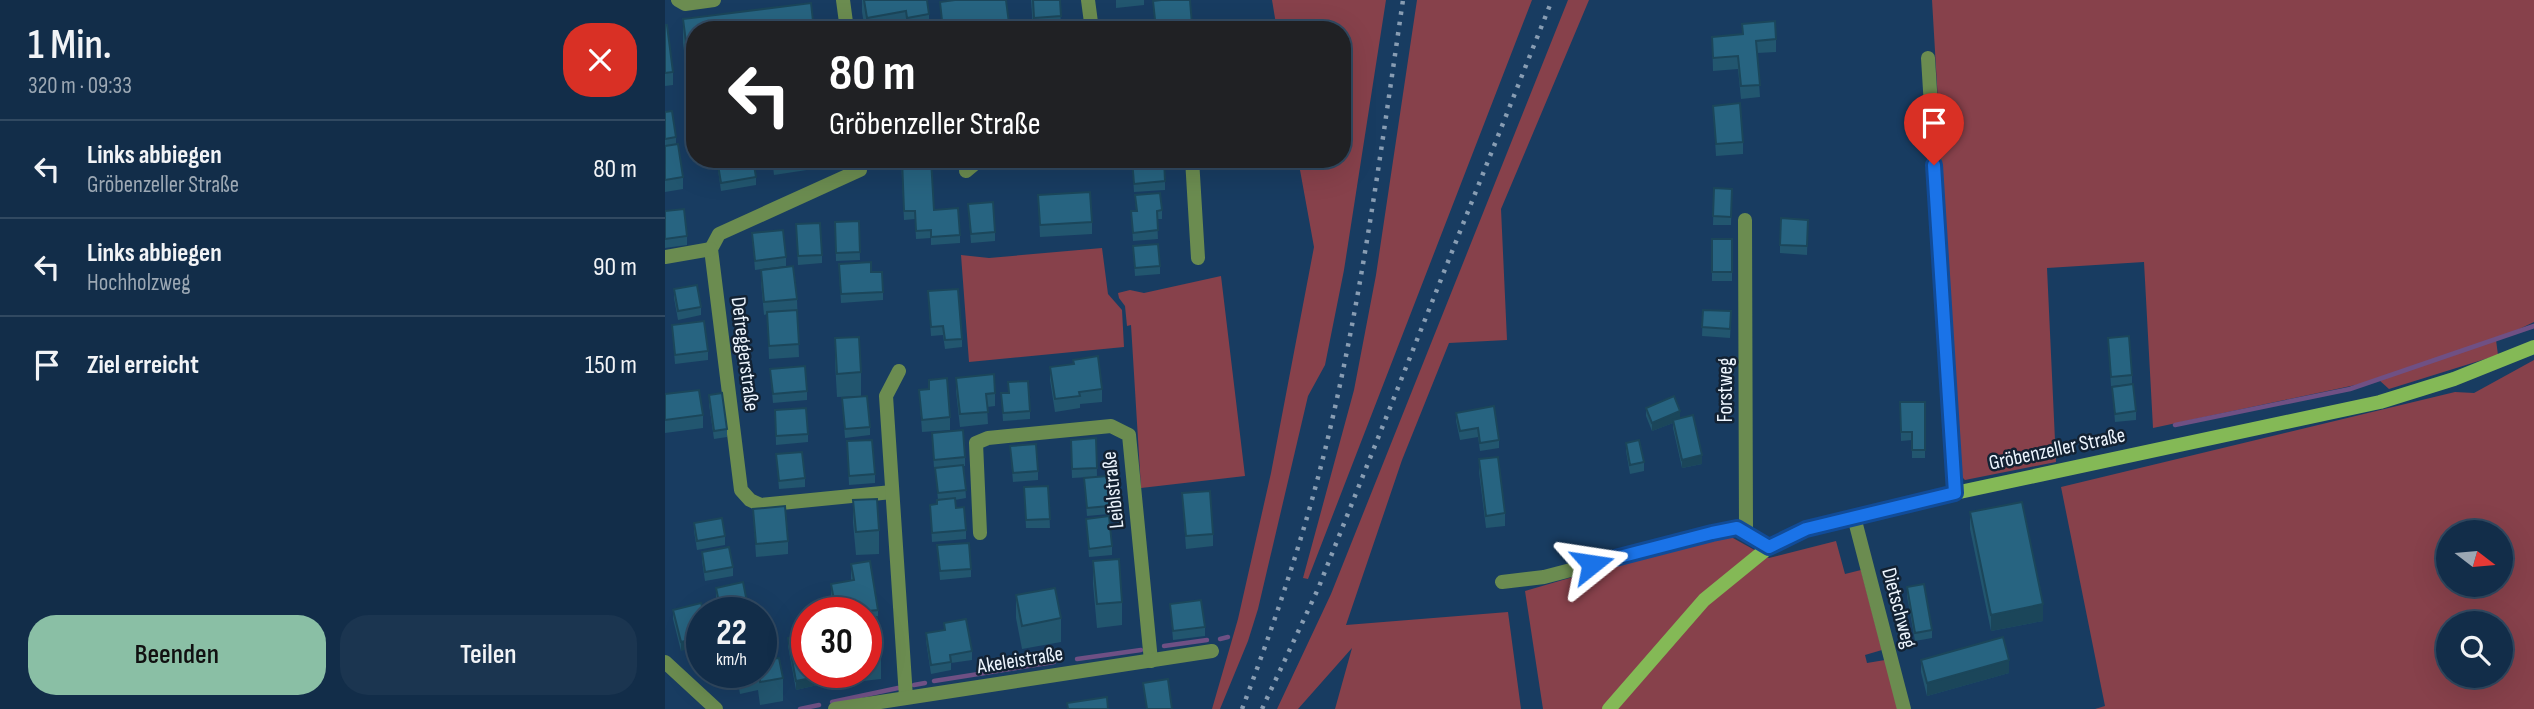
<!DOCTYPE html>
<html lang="de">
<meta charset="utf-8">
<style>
body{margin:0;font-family:"Sofia Sans Condensed",sans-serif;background:#1b3550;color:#f1f3f6;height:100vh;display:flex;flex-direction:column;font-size:26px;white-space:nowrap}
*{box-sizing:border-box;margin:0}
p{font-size:23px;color:#9ca8b4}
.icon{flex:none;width:38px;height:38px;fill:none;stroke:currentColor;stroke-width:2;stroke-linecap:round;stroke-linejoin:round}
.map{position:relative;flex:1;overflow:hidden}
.details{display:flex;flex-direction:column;background:#122d49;width:665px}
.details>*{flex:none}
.banner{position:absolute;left:21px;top:21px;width:665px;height:147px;border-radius:28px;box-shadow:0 7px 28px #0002,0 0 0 2px #314961;background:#202124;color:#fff;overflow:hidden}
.needle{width:46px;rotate:106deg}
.buttons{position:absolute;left:1771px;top:520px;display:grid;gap:14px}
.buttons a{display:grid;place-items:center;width:77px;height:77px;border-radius:50%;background:#122d49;box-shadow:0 7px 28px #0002,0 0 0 2px #314961;font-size:35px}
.speed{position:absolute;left:21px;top:597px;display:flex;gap:14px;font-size:35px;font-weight:700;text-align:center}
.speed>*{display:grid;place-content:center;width:91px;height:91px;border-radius:50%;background:#122d49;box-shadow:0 7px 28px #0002,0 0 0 2px #314961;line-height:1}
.speed small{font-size:18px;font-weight:400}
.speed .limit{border:10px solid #d22;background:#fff;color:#111}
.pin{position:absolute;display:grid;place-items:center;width:60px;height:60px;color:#fff;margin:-72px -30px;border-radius:50% 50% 50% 0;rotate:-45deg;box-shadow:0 0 7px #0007}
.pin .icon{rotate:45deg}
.me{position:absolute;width:77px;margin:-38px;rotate:75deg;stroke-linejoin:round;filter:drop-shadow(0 0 5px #0008)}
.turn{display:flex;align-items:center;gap:24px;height:147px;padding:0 28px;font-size:32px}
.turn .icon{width:91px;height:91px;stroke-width:2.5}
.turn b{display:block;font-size:49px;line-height:60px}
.round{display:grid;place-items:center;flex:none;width:74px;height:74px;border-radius:28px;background:#1b3550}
.overview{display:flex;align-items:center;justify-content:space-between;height:119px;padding:0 28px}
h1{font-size:42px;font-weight:600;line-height:52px}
.primary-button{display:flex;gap:14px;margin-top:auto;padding:14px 28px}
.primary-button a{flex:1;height:80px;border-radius:28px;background:#8abfa5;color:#111;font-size:28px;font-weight:600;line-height:80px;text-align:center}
.primary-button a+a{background:#1b3550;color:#f1f3f6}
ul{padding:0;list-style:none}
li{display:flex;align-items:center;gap:21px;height:98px;padding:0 28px;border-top:2px solid #314961}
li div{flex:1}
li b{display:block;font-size:26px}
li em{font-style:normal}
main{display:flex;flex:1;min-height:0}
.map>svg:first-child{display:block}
</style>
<main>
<section class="details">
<div class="overview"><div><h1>1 Min.</h1><p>320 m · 09:33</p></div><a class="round" style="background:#d93025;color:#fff"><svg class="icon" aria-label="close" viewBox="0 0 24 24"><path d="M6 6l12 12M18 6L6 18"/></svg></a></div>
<ul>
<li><svg class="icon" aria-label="left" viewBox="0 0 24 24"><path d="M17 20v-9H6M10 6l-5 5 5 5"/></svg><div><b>Links abbiegen</b><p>Gröbenzeller Straße</p></div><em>80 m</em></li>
<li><svg class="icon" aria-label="left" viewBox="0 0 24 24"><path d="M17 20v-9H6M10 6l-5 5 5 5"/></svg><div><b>Links abbiegen</b><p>Hochholzweg</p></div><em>90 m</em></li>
<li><svg class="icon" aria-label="arrive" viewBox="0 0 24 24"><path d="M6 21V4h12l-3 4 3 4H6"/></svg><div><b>Ziel erreicht</b></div><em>150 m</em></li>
</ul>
<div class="primary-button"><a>Beenden</a><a>Teilen</a></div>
</section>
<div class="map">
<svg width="1869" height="709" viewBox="0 0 1869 709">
<rect width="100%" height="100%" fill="#183c61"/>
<g fill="#87414b" fill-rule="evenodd">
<path d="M607 0H721L679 270 660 365 643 396 593 609 583 641 555 709H547L573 619 606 473 649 247 633 159H677V30H612Z"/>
<path d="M752 0H867L643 579 638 578 689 390 711 275Z"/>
<path d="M903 0H924L836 209 842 340 784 343 737 460 681 625 843 612 856 709H670L687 648 633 709H612L666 594Z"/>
<path d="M1267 0H1869V322L1831 340 1833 355 1724 389 1714 380 1488 428 1479 262 1382 268 1391 462 1300 480 1295 475Z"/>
<path d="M437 248 443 294 457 310 459 347 304 362 296 255 324 258Z"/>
<path d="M556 276 580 476 476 488 466 325 462 326 460 306 454 298 453 293 465 290 479 293Z"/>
<path d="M1869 360V709H1430L1440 706 1396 487 1790 392 1809 393ZM1783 532H1836V584H1783ZM1783 623H1836V676H1783Z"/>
<path d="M1059 533 1104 558 1171 541 1180 574 1196 570 1217 650 1200 655 1202 663 1220 660 1233 709H878L860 591Z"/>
</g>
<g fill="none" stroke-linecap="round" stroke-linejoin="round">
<g stroke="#6f5084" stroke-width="4.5">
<path d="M1510 425 1685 389 1869 326"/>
<path d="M555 639 563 637"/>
<path d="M499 646 542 640"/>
<path d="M412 659 476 650"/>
<path d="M269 681 389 662"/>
<path d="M249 685 260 683"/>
<path d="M167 702 233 688"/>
<path d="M135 709 154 705"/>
</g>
<g stroke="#6b8c50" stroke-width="14">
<path d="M13 0 20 4 49 0"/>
<path d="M178 0 182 30"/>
<path d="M423 0 427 30"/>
<path d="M1263 58 1290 493"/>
<path d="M195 159V170L54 234 46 249 76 490 85 500 96 505 227 492"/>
<path d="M527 159 533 258"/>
<path d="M301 171 313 161 323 159"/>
<path d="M1080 220 1081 532 1104 547"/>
<path d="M0 257 46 249"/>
<path d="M234 371 221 396 241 697"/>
<path d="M1189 517 1239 709"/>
<path d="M315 533 311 443 323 438 446 426 464 435 486 661"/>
<path d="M837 582 879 577 1047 533 1072 528 1081 532"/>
<path d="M0 662 51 709"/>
<path d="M170 709 547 651"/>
</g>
<path stroke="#84b956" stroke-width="14" d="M944 709 1039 600 1104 547 1141 529 1290 493 1715 402 1789 379 1869 347"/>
<g stroke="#889db3" stroke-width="4.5" stroke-dasharray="3.5 7" stroke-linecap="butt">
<path d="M577 709C607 630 635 548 656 466 695 313 715 156 738 0"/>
<path d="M597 709 653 589 887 0"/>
</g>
</g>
<g fill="#22566f">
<path d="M197 0H262L264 14V30H200L197 12Z"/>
<path d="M366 0H395L396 30H368Z"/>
<path d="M451 0H479V5L451 8Z"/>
<path d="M488 1 527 25V30H490Z"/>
<path d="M275 2 344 23V30H277Z"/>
<path d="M18 19 30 30V73L22 74 18 43Z"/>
<path d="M1077 24 1111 39V52L1092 53 1095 97 1076 99 1073 69 1048 71 1047 37 1077 34Z"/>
<path d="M0 25 8 72V85L0 86Z"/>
<path d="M1048 106 1078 142V154L1051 156Z"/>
<path d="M0 112 11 137V144L18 177V189L0 192Z"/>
<path d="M45 159H88L91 177V185L56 191 52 163 45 164Z"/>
<path d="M107 159H168V166L109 175Z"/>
<path d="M236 159 269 210 295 235V243L266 245V238L251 239 250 219 239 220Z"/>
<path d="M467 159 500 181V190L469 192Z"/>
<path d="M1049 188 1067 189 1066 225H1048Z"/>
<path d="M373 195 427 222V234L375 237Z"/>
<path d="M470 195 497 210V219H492L493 239 468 241 466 211H471Z"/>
<path d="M303 204 330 232V241L306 243Z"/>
<path d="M0 211 22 236V245L0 248Z"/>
<path d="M1143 220 1142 255 1115 253V245Z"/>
<path d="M194 221 195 260 171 261 170 222Z"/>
<path d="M131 224 157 255V263L133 265Z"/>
<path d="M87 233 121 257V266L90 270Z"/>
<rect x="1047" y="239" width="20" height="42"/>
<path d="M468 246 495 266V274L470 276Z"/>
<path d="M96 270 132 299 134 357 104 359 102 314 99 315 96 282Z"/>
<path d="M174 272H206L218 292V300L176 303Z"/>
<path d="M9 289 36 307V315L13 320 9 298Z"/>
<path d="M263 291 297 339V347L280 349 278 335 266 336Z"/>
<path d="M1038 310 1066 320 1065 338 1037 336Z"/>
<path d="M7 325 43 351V360L10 364Z"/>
<path d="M170 338 196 372V396L172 397 170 362Z"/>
<path d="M1443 338 1467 375V384L1446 386Z"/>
<path d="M408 360 437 389V402L415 404V408L390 412 385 380V367L408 364Z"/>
<path d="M105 369 142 391V400L108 403Z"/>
<path d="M291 378 330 393V406L322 407 323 424 295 427 291 391Z"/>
<path d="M264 380 285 417V430L257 432 254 390 264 389Z"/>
<path d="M343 382 365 411V419L338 421 336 393H344Z"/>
<path d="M1447 387 1471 411V420L1450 422Z"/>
<path d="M0 394 38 415V428L0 433Z"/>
<path d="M44 395 62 429V437L49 439 44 404Z"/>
<path d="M177 398 205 427V435L180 438Z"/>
<path d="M1235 402H1260V458H1247V440L1236 441Z"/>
<path d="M981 408 1015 418 1037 464 1017 468 1008 428V423L987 431 981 416Z"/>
<path d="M110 410 143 434V442L111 445Z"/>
<path d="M791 413 834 440V448L815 451 813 437 795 440 791 421Z"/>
<path d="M267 433 300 457V466H299L301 498 290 500 291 508 301 530V539L267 542 265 505 272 504 273 500 270 468H269Z"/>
<path d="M431 438 432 476 444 506V514L422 516 419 478 424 477 407 478 406 448Z"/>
<path d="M182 441 210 474V483L184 485Z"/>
<path d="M961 443 979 462V471L965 474 961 451Z"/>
<path d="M345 446 373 471V480L348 482Z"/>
<path d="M111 454 140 478V487L114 489Z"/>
<path d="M814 459 840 513V526L821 528 814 472Z"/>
<path d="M383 486 385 528H361L359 487Z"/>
<path d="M517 493 548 534V546L521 549Z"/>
<path d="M188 500 214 530V554L191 555 188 523Z"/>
<path d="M88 509 123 541V554L91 557Z"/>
<path d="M1305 512 1378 621 1326 631 1305 529Z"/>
<path d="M421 519 447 546V555L424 557Z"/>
<path d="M29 523 60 536V545L32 550 29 531Z"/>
<path d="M272 545 306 569V577L275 580Z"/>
<path d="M37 552 68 567V576L40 581 37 561Z"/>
<path d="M428 561 457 602V625L432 628 428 584Z"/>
<path d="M186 564 213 610V624L216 656V679L179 683 178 672H201V612H167L166 607V584L186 580Z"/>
<path d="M1242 587 1267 630V638L1250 641 1242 596Z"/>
<path d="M51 588 82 610 71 612H55L51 597Z"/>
<path d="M351 595 396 618V642L357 649 351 618Z"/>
<path d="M36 603 16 651 8 619V610Z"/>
<path d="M505 604 540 627V636L508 640Z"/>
<path d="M279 623 307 651V660L286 663V670L266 674 261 641V633L279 630Z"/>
<path d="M123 638 157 684 131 690 123 646Z"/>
<path d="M100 660 118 678V701L95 705 93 690 75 694 71 672H96Z"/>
<path d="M1256 660 1344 673 1262 696 1256 672Z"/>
</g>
<g fill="#1b465a">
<path d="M1015 411V420H1008V423L987 431V423Z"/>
<path d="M1037 455V464L1017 468V460Z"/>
<path d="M82 602V610L71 612H55V607Z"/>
<path d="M1378 604V621L1326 631V615Z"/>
<path d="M37 637V645L16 651V642Z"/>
<path d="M1344 660V673L1262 696V683Z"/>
<path d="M157 676V684L131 690V681Z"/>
</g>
<g fill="#276481" stroke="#1b465a" stroke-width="2">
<path d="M199 0H262L264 14 242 18 241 11 202 18Z"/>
<path d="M290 0H341L344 23 290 30H278L275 2Z"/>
<path d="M368 0H395L396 16 369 18Z"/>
<path d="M496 0H525L527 25 491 29 488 1Z"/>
<path d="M146 3 149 30H30V49L22 50 18 19Z"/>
<path d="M1110 21 1111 39 1091 41 1095 85 1076 86 1073 56 1048 58 1047 37 1078 34 1077 24Z"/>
<path d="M0 25H2L8 72 0 73Z"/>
<path d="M1075 103 1078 142 1051 144 1048 106Z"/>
<path d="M7 111 11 137 0 139V112Z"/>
<path d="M13 144 18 177 0 180V146Z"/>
<path d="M52 159H88L91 177 56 183Z"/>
<path d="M237 159H266L269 210 293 208 295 235 266 237V230L251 231 250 211H239Z"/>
<path d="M467 159H499L500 181 469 184Z"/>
<path d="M1049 188 1067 189 1066 217 1048 216Z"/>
<path d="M425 192 427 222 375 225 373 195Z"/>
<path d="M495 193 497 210 492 211 493 230 468 233 466 211H472L470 195Z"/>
<path d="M328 202 330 232 306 234 303 204Z"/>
<path d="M19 209 22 236 0 239V211Z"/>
<path d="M1116 218 1143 220 1142 246 1115 245Z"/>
<path d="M194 221 195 252 171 253 170 222Z"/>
<path d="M155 223 157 255 133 256 131 224Z"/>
<path d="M118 230 121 257 90 261 87 233Z"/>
<rect x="1047" y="239" width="20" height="33"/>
<path d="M493 244 495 266 470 268 468 246Z"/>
<path d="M206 262V272H217L218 292 176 294 174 264Z"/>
<path d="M128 266 132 299 99 302 96 270Z"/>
<path d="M32 285 36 307 13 311 9 289Z"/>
<path d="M293 289 297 339 280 340 278 326 266 327 263 291Z"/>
<path d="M132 310 134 344 104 346 102 312Z"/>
<path d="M1038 310 1066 311 1065 329 1037 327Z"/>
<path d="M39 321 43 351 10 355 7 325Z"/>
<path d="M1464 336 1467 375 1446 377 1443 338Z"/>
<path d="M194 337 196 372 172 374 170 338Z"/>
<path d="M433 356 437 389 414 392 415 396 390 399 385 367 409 364 408 360Z"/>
<path d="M140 366 142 391 108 394 105 369Z"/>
<path d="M329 374 330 393 321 394 323 412 295 414 291 378Z"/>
<path d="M282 378 285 417 257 420 254 390 264 389V380Z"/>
<path d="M363 381 365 411 338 413 336 393H344L343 382Z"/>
<path d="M1468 384 1471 411 1450 414 1447 387Z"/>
<path d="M34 390 38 415 0 420V394Z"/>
<path d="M57 393 62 429 49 431 44 395Z"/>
<path d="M202 396 205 427 180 429 177 398Z"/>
<path d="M1009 396 1015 411 987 423 981 408Z"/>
<path d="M1235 402H1260V450H1247V432H1236Z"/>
<path d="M829 406 834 440 815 443 813 428 795 431 791 413Z"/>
<path d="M141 408 143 434 111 436 110 410Z"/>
<path d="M1028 415 1037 455 1017 460 1008 420Z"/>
<path d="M298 430 300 457 269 460 267 433Z"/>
<path d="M431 438 432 468 407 469 406 440Z"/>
<path d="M207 440 210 474 184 476 182 441Z"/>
<path d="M974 440 979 462 965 465 961 443Z"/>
<path d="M371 444 373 471 348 473 345 446Z"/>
<path d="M137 452 140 478 114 481 111 454Z"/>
<path d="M833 457 840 513 821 516 814 459Z"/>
<path d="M298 465 301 490 273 493 270 468Z"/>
<path d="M442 476 444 506 422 508 419 478Z"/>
<path d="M383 486 385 519 361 520 359 487Z"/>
<path d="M545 491 548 534 521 536 517 493Z"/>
<path d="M290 498 291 508 299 507 301 530 267 533 265 505 272 504V500Z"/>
<path d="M212 499 214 530 191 532 188 500Z"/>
<path d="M1357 502 1378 604 1326 615 1305 512Z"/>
<path d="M120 506 123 541 91 544 88 509Z"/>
<path d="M444 516 447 546 424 549 421 519Z"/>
<path d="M57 518 60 536 32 541 29 523Z"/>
<path d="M304 543 306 569 275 571 272 545Z"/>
<path d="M64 547 68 567 40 572 37 552Z"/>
<path d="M454 559 457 602 432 604 428 561Z"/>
<path d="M205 561 213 610 193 612V608L171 611 166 584 189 580 186 564Z"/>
<path d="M78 582 82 602 55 607 51 588Z"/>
<path d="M1259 584 1267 630 1250 633 1242 587Z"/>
<path d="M390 588 396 618 357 626 351 595Z"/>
<path d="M536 600 540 627 508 631 505 604Z"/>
<path d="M36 603 39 612H37V637L16 642 8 610Z"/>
<path d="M212 617 216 656 201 657V618Z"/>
<path d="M301 619 307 651 285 655 286 662 266 665 261 633 280 630 279 623Z"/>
<path d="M142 634V672H156L157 676 131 681 123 638Z"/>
<path d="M1338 637 1344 660 1262 683 1256 660Z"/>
<path d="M96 639 100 660 114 658 118 678 95 682 94 672H96Z"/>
<path d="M503 679 507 709H482L478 683Z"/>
<path d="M442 697 443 709H403L402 703Z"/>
</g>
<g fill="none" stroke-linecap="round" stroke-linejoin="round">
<defs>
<path id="route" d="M927 564 1047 533 1072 528 1104 547 1141 529 1290 493 1269 165"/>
</defs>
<use href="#route" stroke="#114b97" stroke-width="18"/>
<use href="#route" stroke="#1a73e8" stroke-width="12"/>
</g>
<g text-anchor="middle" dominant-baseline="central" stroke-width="5" stroke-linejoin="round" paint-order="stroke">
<g font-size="21" fill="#edf5fe" stroke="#132233">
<text transform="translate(80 354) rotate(83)">Defreggerstraße</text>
<text transform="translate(1060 390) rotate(-90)">Forstweg</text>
<text transform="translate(1392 449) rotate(-12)">Gröbenzeller Straße</text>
<text transform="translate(448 490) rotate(-96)">Leiblstraße</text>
<text transform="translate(1234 608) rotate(75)">Dietschweg</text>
<text transform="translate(355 660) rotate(-9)">Akeleistraße</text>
</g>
</g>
</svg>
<div class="buttons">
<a><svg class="needle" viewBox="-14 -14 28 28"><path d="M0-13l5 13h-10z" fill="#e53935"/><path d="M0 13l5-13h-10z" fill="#9ca8b4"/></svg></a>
<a><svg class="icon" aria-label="search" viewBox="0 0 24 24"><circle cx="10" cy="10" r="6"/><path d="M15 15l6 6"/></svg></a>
</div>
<div class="speed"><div>22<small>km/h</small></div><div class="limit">30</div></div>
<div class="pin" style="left:1269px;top:165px;background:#d93025"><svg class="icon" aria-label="arrive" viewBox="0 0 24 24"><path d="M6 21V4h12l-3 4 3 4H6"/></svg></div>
<svg class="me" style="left:927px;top:564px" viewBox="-20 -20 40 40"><path d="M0-17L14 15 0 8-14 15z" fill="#1a73e8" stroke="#fff" stroke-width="4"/></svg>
<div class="banner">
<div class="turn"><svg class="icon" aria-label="left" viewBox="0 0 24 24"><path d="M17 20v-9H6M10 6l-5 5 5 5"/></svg><div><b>80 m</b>Gröbenzeller Straße</div></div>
</div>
</div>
</main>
